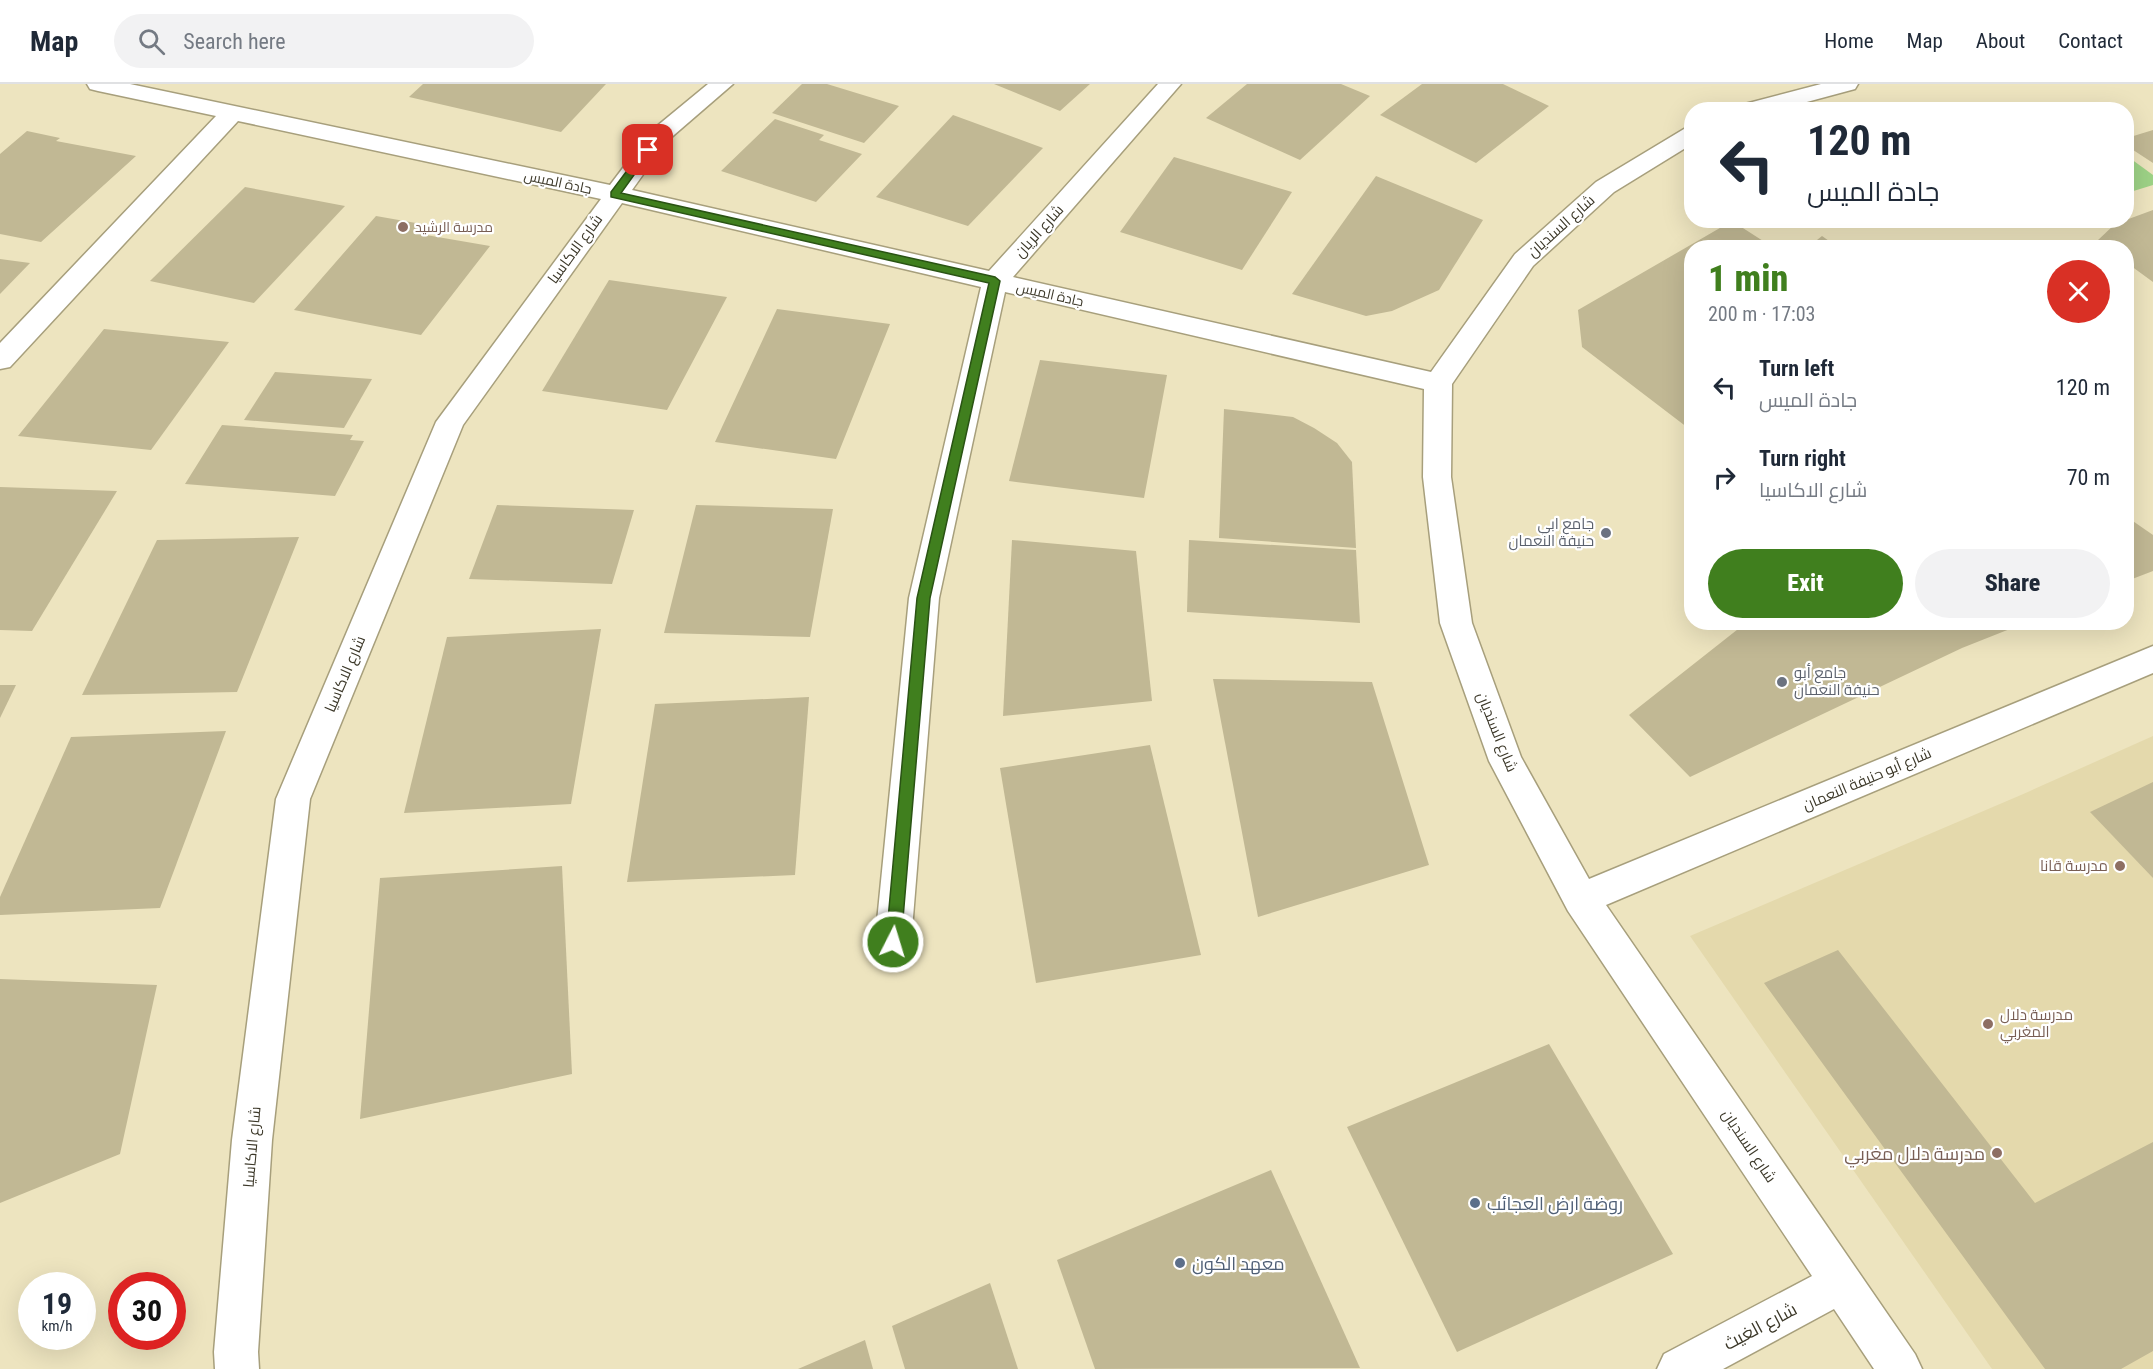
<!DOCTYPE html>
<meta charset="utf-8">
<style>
body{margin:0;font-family:"Roboto Condensed",Cairo,sans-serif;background:#f2f2f3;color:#1f2937;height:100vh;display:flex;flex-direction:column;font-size:22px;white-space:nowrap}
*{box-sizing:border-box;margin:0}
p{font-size:20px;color:#747a83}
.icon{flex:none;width:33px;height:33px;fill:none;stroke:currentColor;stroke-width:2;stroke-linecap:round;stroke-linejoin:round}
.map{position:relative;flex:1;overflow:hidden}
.drawer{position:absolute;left:1684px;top:156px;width:450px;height:390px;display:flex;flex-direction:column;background:#fff;border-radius:24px;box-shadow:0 6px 24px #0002}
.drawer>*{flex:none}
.banner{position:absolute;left:1684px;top:18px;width:450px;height:126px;border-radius:24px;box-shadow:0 6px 24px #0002;background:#fff;color:#1f2937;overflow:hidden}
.speed{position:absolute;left:18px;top:1188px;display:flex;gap:12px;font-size:30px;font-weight:700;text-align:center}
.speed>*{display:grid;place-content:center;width:78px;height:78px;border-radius:50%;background:#fff;box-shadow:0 6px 24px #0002;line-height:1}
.speed small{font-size:15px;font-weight:400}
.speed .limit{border:9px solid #d22;background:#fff;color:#111}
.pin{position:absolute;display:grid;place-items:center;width:51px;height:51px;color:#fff;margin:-26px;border-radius:12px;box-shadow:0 3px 9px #0006}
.me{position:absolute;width:66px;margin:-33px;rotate:5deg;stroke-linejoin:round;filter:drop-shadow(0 0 4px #0008)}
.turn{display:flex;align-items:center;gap:21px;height:126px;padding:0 24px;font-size:27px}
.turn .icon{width:78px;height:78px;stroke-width:2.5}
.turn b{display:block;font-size:42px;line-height:51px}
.round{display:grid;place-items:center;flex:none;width:63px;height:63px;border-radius:32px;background:#f2f2f3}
.headline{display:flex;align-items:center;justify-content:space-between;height:102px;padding:0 24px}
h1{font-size:36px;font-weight:800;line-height:45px;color:#407f1e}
.action{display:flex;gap:12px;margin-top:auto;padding:12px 24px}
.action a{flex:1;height:69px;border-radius:36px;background:#407f1e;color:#fff;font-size:24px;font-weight:800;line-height:69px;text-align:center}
.action a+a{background:#f2f2f3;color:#1f2937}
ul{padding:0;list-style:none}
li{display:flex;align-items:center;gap:18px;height:90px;padding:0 24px}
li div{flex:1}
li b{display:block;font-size:22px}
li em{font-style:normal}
header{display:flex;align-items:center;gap:36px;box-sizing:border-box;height:84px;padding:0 30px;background:#fff;border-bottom:2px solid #e0e1e3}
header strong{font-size:28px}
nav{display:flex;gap:33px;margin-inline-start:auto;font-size:21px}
.search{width:420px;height:54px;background:#f2f2f3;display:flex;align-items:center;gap:15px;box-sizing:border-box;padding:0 21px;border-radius:33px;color:#747a83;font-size:22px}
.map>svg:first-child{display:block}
</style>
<header>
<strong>Map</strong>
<div class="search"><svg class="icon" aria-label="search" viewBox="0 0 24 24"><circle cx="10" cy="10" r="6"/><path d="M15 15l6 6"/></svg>Search here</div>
<nav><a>Home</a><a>Map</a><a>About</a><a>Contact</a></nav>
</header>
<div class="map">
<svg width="2153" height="1285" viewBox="0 0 2153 1285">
<rect width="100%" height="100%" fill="#ede4bf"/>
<path fill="#e4d9ac" d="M2153 652V1285H1992L1690 852 2021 711Z"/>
<path fill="#9dd286" d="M2127 72 2153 91V101L2127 109Z"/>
<g fill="#c1b894">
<path d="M423 0H606L561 48 409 13Z"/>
<path d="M802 0H827L899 22 864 59 772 29Z"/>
<path d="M994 0H1090L1060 27Z"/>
<path d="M1247 0H1341L1370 12 1300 76 1206 34Z"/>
<path d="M1422 0H1503L1549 22 1476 79 1380 31Z"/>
<path d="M953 31 1043 64 968 142 876 113Z"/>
<path d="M775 35 824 51 819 56 862 70 816 118 721 87Z"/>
<path d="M2153 46V79L2127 62V54Z"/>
<path d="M27 47 60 54 56 57 136 72 41 158 0 150V70Z"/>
<path d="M1174 73 1292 108 1242 186 1120 148Z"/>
<path d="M1376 92 1483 136 1439 206 1392 227 1366 232 1292 210Z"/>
<path d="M245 103 345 122 254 219 150 197Z"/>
<path d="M2153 126V198L2127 179V164H2105L2097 157 2115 140Z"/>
<path d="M376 132 433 142 426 151 490 162 421 251 294 226Z"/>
<path d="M1732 137 1774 164H1692V347L1582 263 1578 226Z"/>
<path d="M1822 152 1839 164H1807Z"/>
<path d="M0 175 30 179 0 210Z"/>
<path d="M609 196 727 213 667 326 542 307Z"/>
<path d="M777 225 890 240 836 375 715 358Z"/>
<path d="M104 245 229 258 151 366 18 352Z"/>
<path d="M1040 276 1167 291 1144 414 1009 397Z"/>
<path d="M275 288 372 295 344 344 244 336Z"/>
<path d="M1224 325 1293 333 1314 344 1337 359 1352 378 1356 464 1219 454Z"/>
<path d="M222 341 353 351 350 356 364 357 335 412 185 400Z"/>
<path d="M0 403 117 407 32 547 0 546Z"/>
<path d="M497 421 634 426 612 500 469 495Z"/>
<path d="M696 421 833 425 810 553 664 549Z"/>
<path d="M2127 433 2153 451V487L2127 497Z"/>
<path d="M299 453 237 608 82 611 157 456Z"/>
<path d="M1012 456 1136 467 1152 617 1003 632Z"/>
<path d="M1189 456 1356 466 1360 539 1187 528Z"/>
<path d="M1747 538H2025V539L1962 564 1690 693 1629 631Z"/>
<path d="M601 545 571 720 404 729 447 553Z"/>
<path d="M1213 595 1372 598 1429 781 1258 833Z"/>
<path d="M0 601H16L0 634Z"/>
<path d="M809 613 795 791 627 798 655 620Z"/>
<path d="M226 647 160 824 0 831V813L71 653Z"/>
<path d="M1150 661 1201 871 1036 899 1000 684Z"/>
<path d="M2153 698V794L2090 728Z"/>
<path d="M562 782 572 990 360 1035 380 794Z"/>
<path d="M1838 866 2035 1119 2153 1058V1267L2121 1285H2045L1764 899Z"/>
<path d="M0 895 157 901 120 1070 0 1119Z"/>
<path d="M1549 960 1673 1170 1457 1268 1347 1043Z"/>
<path d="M1271 1086 1360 1284 1095 1285 1057 1176Z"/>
<path d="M990 1199 1018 1285H905L892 1242Z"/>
<path d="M865 1256 873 1285H798Z"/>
</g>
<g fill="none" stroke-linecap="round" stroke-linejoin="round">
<defs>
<g id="minor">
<path d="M87 0H130L610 101 651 47 708 0H733L667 57 632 106 989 187 1158 0H1181L1013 193 1431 288 1515 170 1596 98 1684 45 1692 43V60L1614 108 1533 182 1452 300 1451 393 1472 539 1521 673 1589 795 2153 562V589L1606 821 1915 1270 1922 1285H1874L1834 1225 1723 1285H1657L1664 1270 1812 1192 1568 827 1489 677 1440 539 1423 393 1424 305 1005 208 939 514 911 858 906 870 893 875 880 870 875 858 909 514 981 203 622 119 463 341 310 715 272 1056 258 1268 259 1285H215L214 1268 232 1056 276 715 436 338 601 115 238 37 10 283 0 285V259L216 32 98 7 90 5Z"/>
<path d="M1821 0H1858L1855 5 1777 26H1738L1741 21Z"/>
</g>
</defs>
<use href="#minor" stroke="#a79f7c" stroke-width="3"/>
<use href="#minor" fill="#fff" fill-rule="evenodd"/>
</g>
<path fill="#407f1e" stroke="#2a5314" stroke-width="1.5" d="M648 63 652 66 621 109 995 193 1000 197 930 514 901 858 899 863 893 865 888 863 886 858 917 514 989 199 611 113V108L644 64Z"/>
<g fill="#8d6e63" stroke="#fff" stroke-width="2">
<circle cx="403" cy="143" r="6"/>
<circle cx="2120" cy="782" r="6"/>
<circle cx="1988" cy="940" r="6"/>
<circle cx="1997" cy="1069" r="6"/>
</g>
<g fill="#6b7280" stroke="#fff" stroke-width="2">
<circle cx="1606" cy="449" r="6"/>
<circle cx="1782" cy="598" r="6"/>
</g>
<g fill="#5c6f8a" stroke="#fff" stroke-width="2">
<circle cx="1475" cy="1119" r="6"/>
<circle cx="1180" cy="1179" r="6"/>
</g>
<g text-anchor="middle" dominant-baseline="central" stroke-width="4.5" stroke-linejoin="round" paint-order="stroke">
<g font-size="14" fill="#3c3829" stroke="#fff">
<text transform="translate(558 98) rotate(12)">جادة الميس</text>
<text transform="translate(1050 210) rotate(13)">جادة الميس</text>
</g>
<g font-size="14" fill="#785e54" stroke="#fff" text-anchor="start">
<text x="415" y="143">مدرسة الرشيد</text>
</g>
<g font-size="15" fill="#3c3829" stroke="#fff">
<text transform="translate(1561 142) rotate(-42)">شارع السنديان</text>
<text transform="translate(1039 147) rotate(-48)">شارع الريان</text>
<text transform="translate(575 165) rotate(-54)">شارع الاكاسيا</text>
<text transform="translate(345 590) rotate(-67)">شارع الاكاسيا</text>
<text transform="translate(1497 648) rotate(68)">شارع السنديان</text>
<text transform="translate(1867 695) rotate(-23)">شارع أبو حنيفة النعمان</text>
<text transform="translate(1749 1062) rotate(56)">شارع السنديان</text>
<text transform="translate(252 1063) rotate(-85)">شارع الاكاسيا</text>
</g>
<g font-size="15" fill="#5b616d" stroke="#fff" text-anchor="end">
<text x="1594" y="440">جامع ابي<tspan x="1594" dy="17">حنيفة النعمان</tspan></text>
<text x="1794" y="589" text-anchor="start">جامع أبو<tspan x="1794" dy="17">حنيفة النعمان</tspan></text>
</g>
<g font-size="15" fill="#785e54" stroke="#fff" text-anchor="end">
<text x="2108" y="782">مدرسة قانا</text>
<text x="2000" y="931" text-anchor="start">مدرسة دلال<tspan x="2000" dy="17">المغربي</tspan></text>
</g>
<g font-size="18" fill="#785e54" stroke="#fff" text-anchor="end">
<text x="1985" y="1069">مدرسة دلال مغربي</text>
</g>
<g font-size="18" fill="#4e5e75" stroke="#fff" text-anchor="start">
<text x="1487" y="1119">روضة ارض العجائب</text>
<text x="1192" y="1179">معهد الكون</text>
</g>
<g font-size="18" fill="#3c3829" stroke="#fff">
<text transform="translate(1760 1242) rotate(-28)">شارع الغيث</text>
</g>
</g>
</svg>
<div class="speed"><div>19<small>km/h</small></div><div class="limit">30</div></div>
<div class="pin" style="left:648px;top:66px;background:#d93025"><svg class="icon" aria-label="arrive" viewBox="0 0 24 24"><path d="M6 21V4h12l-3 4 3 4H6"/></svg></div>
<svg class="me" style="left:893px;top:858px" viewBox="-20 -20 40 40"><circle r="17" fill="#407f1e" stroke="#fff" stroke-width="3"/><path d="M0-11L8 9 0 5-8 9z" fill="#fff"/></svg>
<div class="banner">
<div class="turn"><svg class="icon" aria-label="left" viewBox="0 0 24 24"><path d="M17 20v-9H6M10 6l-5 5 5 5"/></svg><div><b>120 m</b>جادة الميس</div></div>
</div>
<section class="drawer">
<div class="headline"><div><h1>1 min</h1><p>200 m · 17:03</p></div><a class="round" style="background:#d93025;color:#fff"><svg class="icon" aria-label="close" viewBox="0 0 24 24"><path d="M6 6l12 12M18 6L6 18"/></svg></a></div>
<ul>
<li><svg class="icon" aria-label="left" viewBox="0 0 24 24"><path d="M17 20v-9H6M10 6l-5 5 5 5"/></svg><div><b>Turn left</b><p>جادة الميس</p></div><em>120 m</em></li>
<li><svg class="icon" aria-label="right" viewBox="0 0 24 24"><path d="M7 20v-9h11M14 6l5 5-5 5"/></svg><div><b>Turn right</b><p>شارع الاكاسيا</p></div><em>70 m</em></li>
</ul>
<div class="action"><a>Exit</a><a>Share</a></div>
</section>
</div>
